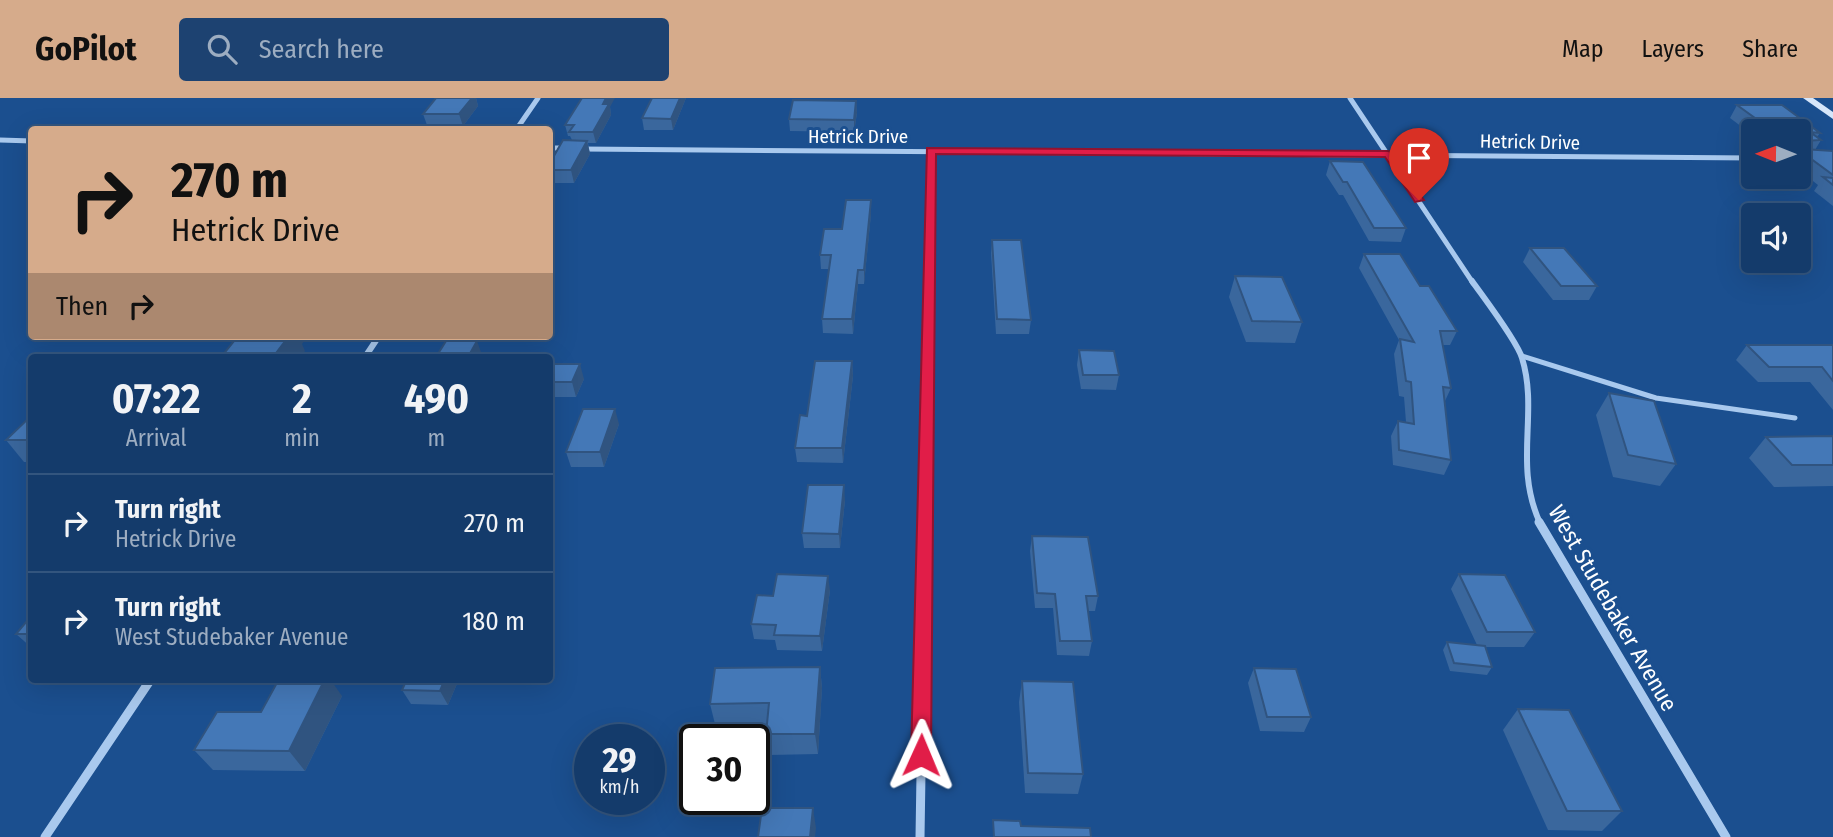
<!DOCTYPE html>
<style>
body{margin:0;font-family:"Fira Sans Condensed",sans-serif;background:#1d4271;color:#f1f3f6;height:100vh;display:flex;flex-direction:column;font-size:26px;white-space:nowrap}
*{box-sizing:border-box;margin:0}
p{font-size:23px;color:#9dadc1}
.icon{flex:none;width:38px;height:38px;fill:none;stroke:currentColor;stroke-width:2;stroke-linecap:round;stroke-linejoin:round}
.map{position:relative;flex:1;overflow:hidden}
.details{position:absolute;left:28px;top:256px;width:525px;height:329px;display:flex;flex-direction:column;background:#143b6b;border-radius:7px;box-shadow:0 7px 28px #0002,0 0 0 2px #33557e}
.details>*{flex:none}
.hud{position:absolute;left:28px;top:28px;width:525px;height:214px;border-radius:7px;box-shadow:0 7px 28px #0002,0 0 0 2px #33557e;background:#d6ab8b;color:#111;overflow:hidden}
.needle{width:46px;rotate:271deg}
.tools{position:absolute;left:1741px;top:21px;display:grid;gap:14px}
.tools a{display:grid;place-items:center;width:70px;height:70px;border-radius:7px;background:#143b6b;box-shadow:0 7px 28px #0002,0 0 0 2px #33557e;font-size:35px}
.speed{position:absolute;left:574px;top:626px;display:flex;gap:14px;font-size:35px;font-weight:700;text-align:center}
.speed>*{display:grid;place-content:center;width:91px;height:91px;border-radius:50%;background:#143b6b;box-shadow:0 7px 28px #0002,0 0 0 2px #33557e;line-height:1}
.speed small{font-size:18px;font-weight:400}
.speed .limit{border:4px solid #111;border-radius:10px;background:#fff;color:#111}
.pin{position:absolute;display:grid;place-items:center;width:60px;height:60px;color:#fff;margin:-72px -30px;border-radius:50% 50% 50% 0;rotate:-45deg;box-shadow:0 0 7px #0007}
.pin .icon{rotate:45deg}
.me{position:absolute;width:77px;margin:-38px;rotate:1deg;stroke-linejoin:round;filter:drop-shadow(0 0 5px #0008)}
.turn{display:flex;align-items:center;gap:24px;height:147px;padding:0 28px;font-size:32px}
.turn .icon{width:91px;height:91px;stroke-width:2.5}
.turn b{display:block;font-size:49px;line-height:60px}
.then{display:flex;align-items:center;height:66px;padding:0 28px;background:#0003;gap:14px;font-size:26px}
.eta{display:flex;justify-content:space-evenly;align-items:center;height:119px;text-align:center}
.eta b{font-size:42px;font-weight:700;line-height:49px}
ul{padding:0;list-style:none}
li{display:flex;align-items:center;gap:21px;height:98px;padding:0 28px;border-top:2px solid #33557e}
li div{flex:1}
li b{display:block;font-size:26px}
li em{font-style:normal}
header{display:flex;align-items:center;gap:42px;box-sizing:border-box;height:98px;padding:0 35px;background:#d6ab8b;color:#111}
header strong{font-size:33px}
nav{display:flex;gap:38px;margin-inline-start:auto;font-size:24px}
.search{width:490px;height:63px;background:#1d4271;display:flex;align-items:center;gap:18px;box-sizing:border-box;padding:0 24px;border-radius:7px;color:#9dadc1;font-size:26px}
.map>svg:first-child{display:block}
</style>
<header>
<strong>GoPilot</strong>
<div class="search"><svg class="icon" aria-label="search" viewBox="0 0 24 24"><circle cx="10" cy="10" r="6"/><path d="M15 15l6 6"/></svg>Search here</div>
<nav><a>Map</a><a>Layers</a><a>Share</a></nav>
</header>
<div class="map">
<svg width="1833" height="739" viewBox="0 0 1833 739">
<rect width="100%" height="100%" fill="#1b4f8f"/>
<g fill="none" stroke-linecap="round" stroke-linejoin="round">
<path stroke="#a9c9ee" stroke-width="5" d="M1522 258 1656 300 1795 320"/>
<g stroke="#a9c9ee" stroke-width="5">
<path d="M1350 0 1473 185"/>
<path d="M516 32 538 0"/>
<path d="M0 42 32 43"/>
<path d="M550 50H566"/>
<path d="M582 51 1754 60"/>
<path d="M928 185 930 53"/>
</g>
<g stroke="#a9c9ee" stroke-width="6">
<path d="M1472 183C1484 200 1517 243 1522 260 1539 315 1513 366 1540 425"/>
<path d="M365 259 379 238"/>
<path d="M925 425 928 183"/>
</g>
<g stroke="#a9c9ee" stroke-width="9">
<path d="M1539 424 1726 739"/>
<path d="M45 739 151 581"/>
<path d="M920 739 925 424"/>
</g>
<path fill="#d6e6fa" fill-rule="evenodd" d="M1803 0H1813L1833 14V21Z"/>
</g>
<g fill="#3a679d">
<path d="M436 0H476L478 8 463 28 427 27 423 16Z"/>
<path d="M652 0H686L673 32H644L642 20Z"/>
<path d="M856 3 857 15 854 34 790 33 789 21Z"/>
<path d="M1737 7 1820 35 1817 39 1821 42 1815 52 1833 53V108L1814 93 1818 87 1799 72V33H1754V38L1730 20Z"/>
<path d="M610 9 611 17 596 45H588L590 56 574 85H550V65L572 42 570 38H568L565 27Z"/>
<path d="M1330 63 1406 130 1401 144 1369 143 1343 97H1339L1326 77Z"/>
<path d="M871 102V116L864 186H858L853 236 823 235 822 221 829 171H821L820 157 842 131Z"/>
<path d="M992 142 1031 222 1029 236H996L991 155Z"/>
<path d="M1530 150 1597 188 1589 202H1553L1523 164Z"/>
<path d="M1364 156 1420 188 1457 233 1450 247H1443L1451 290 1445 303 1451 362 1444 377 1393 367 1391 338 1398 323 1406 324 1404 299 1399 298 1394 256 1399 242 1359 170Z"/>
<path d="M1235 178 1302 224 1295 245 1246 244 1229 199Z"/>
<path d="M1747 247H1833V312L1810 284H1758L1736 262Z"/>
<path d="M1079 252 1119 277 1116 292 1081 291 1077 267Z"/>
<path d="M852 263 853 278 843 365 797 364 795 350 807 318Z"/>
<path d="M550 266 584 281 576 299H550Z"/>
<path d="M1609 295 1676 366 1660 388 1613 379 1596 317Z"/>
<path d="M32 317V364H24L6 342Z"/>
<path d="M619 326 604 369H571L566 354Z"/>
<path d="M1833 338V388L1774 389 1749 360 1766 339Z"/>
<path d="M845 402 840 450H804L802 435Z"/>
<path d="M1032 438 1098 498 1095 513H1088L1092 543 1089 558 1057 557 1053 510H1035L1030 453Z"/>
<path d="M1459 476 1535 534 1524 549H1486L1492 569 1487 577 1450 573 1443 552 1447 544 1477 547 1451 491Z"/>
<path d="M830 492 822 553 777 552 775 542 754 541 751 526 773 498Z"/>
<path d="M32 517V550L16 536Z"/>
<path d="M820 569 822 590 818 656 770 657 766 636 767 626H715L710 606Z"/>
<path d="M1254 570 1311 619 1304 634 1260 633 1248 585Z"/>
<path d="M407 581H459L448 607 411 606 402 592Z"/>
<path d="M1022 583 1083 676 1078 696 1025 695 1019 604Z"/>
<path d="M342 598 305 673 213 672 194 652 261 614Z"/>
<path d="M1518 611 1622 713 1602 733 1548 732 1503 632Z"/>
</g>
<g fill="#305480">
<path d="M467 0H476L478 8 463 28 459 16Z"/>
<path d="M606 0H615L610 9 611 17 596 45 593 34 603 6Z"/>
<path d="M680 0H686L673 32 671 21Z"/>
<path d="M856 3 857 15 854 34V22Z"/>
<path d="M587 43 590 56 574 85 571 72Z"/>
<path d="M871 102V116L864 186V172Z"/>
<path d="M858 172V186L853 236 852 221Z"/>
<path d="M289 238H308L302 246 305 253 300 259H273Z"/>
<path d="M477 243 482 257 481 259H468Z"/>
<path d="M852 263 853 278 843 365 842 350Z"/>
<path d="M580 266 584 281 576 299 572 284Z"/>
<path d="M615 311 619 326 604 369 600 354Z"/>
<path d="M844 387 845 402 840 450 839 436Z"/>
<path d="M828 478 830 492 822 553 820 538Z"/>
<path d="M820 569 822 590 818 656 815 636Z"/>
<path d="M325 581H330L342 598 305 673 289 653Z"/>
<path d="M445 581H459L448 607 440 593Z"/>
<path d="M813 710 816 730 815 739H810Z"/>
</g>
<g fill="#4478b7" stroke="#305480" stroke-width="2">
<path d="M436 0H472L459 16H423Z"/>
<path d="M582 0H606L603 6H609L593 34H569L574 27H565Z"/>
<path d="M652 0H680L671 21 642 20Z"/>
<path d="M793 2 856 3 854 22 789 21Z"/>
<path d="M1737 7H1782L1820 35 1810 34 1821 42 1804 43V51L1833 53V77L1799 52V33H1773Z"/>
<path d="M563 42 587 43 571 72H550V65Z"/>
<path d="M1330 63 1363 64 1406 130H1374L1347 84H1343Z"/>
<path d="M1823 79 1833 80V87Z"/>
<path d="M846 102H871L864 172H858L852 221H822L831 157H820L824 131H842Z"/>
<path d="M992 142H1021L1031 222 997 221Z"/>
<path d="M1530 150H1564L1597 188H1561Z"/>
<path d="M1364 156H1400L1420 188H1429L1457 233H1440L1451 290 1443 289 1451 362 1399 352 1398 323 1414 326 1411 284 1406 283 1400 241 1414 244Z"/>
<path d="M1235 178 1282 179 1302 224 1252 223Z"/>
<path d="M238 238H289L273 259H221Z"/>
<path d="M446 243H477L468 259H436Z"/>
<path d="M1747 247H1833V283L1822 269H1769Z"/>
<path d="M1079 252 1114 253 1119 277H1083Z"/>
<path d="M815 263H852L842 350H795L800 317 807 318Z"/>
<path d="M550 266H580L572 284H550Z"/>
<path d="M1609 295 1654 303 1676 366 1628 357Z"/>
<path d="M583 311H615L600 354H566Z"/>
<path d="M32 317V342H6Z"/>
<path d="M1833 338V367H1792L1766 339Z"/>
<path d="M808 387H844L839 436 802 435Z"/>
<path d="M1032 438 1088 439 1098 498H1086L1092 543H1060L1055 496 1037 495Z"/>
<path d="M777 476 828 478 820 538 774 537 776 527 751 526 757 497 773 498Z"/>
<path d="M1459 476 1505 477 1535 534H1487Z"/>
<path d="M32 517V536H16Z"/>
<path d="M1447 544 1485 548 1492 569 1454 565Z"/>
<path d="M820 569 815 636H766L769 605 710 606 715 570Z"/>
<path d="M1254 570 1296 571 1311 619H1267Z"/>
<path d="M279 581H325L289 653 194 652 217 614H261Z"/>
<path d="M407 581H445L440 593 402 592Z"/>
<path d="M1022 583 1073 584 1083 676 1028 675Z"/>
<path d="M1518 611 1569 612 1622 713H1567Z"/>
<path d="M762 710H813L810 739H758Z"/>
<path d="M993 722 1020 723 1021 728 1090 730 1091 739H994Z"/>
</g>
<path fill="#e11d48" stroke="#92132f" stroke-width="2" d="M927 50 1388 53 1392 54 1424 102 1415 104 1385 59 936 56 931 657 928 663 921 666 914 663 911 657Z"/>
<g text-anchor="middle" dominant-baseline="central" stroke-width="6" stroke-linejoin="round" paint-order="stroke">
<g font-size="19" fill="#fff" stroke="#1b4f8f">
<text x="858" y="38">Hetrick Drive</text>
<text transform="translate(1530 44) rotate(1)">Hetrick Drive</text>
</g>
<g font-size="23" fill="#fff" stroke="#1b4f8f">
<text transform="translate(1613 510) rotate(60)">West Studebaker Avenue</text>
</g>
</g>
</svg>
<div class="tools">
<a><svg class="needle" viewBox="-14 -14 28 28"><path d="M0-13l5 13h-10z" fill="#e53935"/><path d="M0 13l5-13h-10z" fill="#9dadc1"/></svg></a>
<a><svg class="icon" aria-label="sound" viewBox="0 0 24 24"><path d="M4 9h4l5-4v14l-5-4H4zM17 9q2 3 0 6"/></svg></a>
</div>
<div class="speed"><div>29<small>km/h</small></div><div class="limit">30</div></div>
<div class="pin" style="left:1419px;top:102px;background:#d93025"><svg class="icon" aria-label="arrive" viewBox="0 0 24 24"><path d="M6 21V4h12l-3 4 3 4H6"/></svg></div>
<svg class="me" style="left:921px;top:657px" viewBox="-20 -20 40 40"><path d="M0-17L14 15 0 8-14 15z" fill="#e11d48" stroke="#fff" stroke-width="4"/></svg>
<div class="hud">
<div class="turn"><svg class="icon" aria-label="right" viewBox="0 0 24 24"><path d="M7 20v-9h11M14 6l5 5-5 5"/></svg><div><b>270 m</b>Hetrick Drive</div></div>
<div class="then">Then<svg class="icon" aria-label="right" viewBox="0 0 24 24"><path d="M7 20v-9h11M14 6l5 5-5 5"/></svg></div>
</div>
<section class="details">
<div class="eta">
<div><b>07:22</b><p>Arrival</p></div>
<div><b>2</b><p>min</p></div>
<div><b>490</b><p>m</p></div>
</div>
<ul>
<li><svg class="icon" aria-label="right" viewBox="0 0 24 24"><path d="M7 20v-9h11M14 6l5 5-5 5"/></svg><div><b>Turn right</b><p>Hetrick Drive</p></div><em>270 m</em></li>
<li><svg class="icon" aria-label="right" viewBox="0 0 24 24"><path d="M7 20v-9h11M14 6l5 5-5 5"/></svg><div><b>Turn right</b><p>West Studebaker Avenue</p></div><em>180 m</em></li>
</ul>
</section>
</div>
